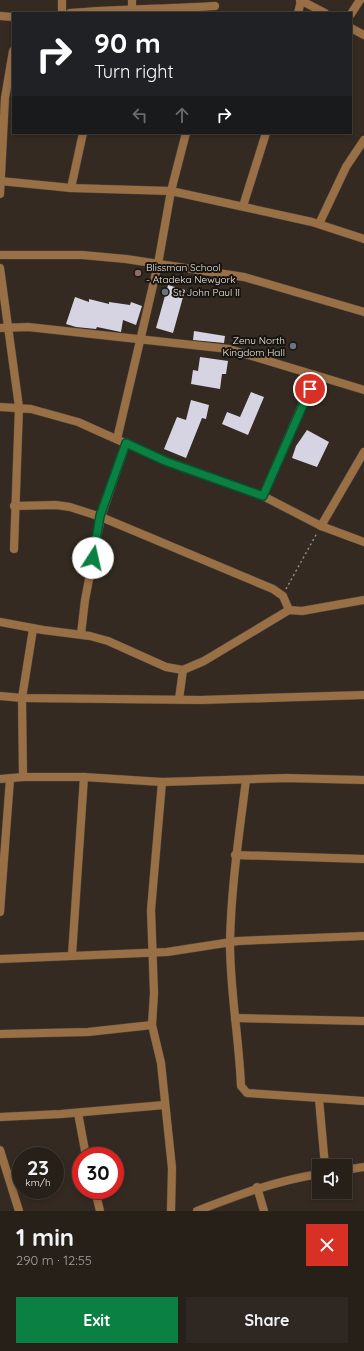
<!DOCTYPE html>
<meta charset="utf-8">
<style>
body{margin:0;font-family:Quicksand,sans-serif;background:#2f2822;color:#f1f3f6;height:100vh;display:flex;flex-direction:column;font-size:15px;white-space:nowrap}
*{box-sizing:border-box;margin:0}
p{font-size:13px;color:#a4a3a2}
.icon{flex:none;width:22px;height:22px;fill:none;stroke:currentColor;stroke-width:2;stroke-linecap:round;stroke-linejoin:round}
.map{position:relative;height:1211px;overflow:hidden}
.side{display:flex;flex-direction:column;background:#272019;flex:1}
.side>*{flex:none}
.banner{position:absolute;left:12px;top:12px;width:340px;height:122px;border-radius:0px;box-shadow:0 2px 6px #0003,0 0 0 1px #433e38;background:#202124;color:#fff;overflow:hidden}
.buttons{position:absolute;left:312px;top:1159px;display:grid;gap:8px}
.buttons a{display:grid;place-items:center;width:40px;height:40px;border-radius:0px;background:#272019;box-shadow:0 2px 6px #0003,0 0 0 1px #433e38;font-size:20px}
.speed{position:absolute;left:12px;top:1147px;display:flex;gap:8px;font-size:20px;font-weight:700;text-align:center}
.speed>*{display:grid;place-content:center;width:52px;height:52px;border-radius:50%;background:#272019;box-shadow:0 2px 6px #0003,0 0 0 1px #433e38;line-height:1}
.speed small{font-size:10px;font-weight:400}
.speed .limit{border:6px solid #d22;background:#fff;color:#111}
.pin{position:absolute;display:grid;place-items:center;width:34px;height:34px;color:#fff;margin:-17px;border:2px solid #fff;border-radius:50%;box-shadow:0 1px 4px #0007}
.me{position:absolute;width:44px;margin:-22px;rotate:10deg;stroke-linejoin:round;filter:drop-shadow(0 0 3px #0008)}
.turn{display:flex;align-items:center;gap:14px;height:84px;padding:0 16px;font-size:18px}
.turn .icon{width:52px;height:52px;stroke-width:2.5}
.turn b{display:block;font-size:28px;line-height:34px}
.lanes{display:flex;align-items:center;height:38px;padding:0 16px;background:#0003;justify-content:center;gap:20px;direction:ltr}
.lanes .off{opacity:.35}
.round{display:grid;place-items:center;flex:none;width:42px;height:42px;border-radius:0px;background:#2f2822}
.overview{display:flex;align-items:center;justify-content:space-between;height:68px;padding:0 16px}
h1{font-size:24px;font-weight:700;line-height:30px}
.primary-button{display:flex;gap:8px;margin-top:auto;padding:8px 16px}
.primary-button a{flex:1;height:46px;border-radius:0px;background:#0b8043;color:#fff;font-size:16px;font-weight:700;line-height:46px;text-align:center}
.primary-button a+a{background:#2f2822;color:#f1f3f6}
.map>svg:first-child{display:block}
</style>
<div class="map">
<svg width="364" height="1211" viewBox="0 0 364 1211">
<rect width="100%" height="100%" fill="#342a21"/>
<g fill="#d6d4e3">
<path d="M168 285 185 290 173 333 156 328Z"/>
<path d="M75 297 89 302V299L109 304V302L130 305 131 302 142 306 136 325 123 320 121 332 97 327 96 329 76 327 66 324Z"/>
<path d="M194 331 225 336 224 343 193 340Z"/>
<path d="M200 357 228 361 226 374H222L220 389 191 384 193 370 198 371Z"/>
<path d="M251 392 264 397 248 435 222 424 227 412 240 417Z"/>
<path d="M191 400 209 405 206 419 202 418 186 458 164 449 177 417 186 420Z"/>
<path d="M307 430 329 442 317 467 292 458 296 446Z"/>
</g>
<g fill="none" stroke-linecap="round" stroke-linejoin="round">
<defs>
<g id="minor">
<path d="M62 0V13"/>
<path d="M132 0V9"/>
<path d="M300 0 325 13"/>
<path d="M70 13C118 9 167 9 215 6"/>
<path d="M298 13 301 1"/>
<path d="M351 14 360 0"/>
<path d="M0 16 13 17"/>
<path d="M351 28 364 35"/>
<path d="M0 181 71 188 171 191 312 222 364 239"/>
<path d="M71 188 83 133"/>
<path d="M0 194 5 98 13 51"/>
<path d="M243 206 266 133"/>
<path d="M319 224 346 167 364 140"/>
<path d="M0 255H82L126 259 244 277 364 312"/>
<path d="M0 268 19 407 14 549"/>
<path d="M0 328 28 327 229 349 364 390"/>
<path d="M0 407 31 409 78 422 165 461 263 496 321 526 364 542"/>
<path d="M117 439 158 264 171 191 186 133"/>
<path d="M263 496 315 375"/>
<path d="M14 506 56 505 70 507 101 517 273 589 283 596 289 610"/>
<path d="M321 526 364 452"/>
<path d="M0 622 43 630 90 636 108 641 166 667 183 670"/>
<path d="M81 634 85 600 101 517 126 443"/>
<path d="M0 696 22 698 201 700 364 695"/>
<path d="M179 699 183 670 204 661 289 610 302 611 364 600"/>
<path d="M23 777 22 698 33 629"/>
<path d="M0 779 23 777H84L162 782 286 778 364 780"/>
<path d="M246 780C239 835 231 888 230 943 230 991 239 1038 241 1086L247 1093 364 1101"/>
<path d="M162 782 151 910 154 993 152 1025 161 1063 172 1168 171 1211"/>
<path d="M235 855 364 859"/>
<path d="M0 912 10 779"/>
<path d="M72 955 84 777"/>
<path d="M0 959 167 952 238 941 364 936"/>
<path d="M235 1018 364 1021"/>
<path d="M0 1034 88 1032 152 1025"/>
<path d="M319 1099 325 1166"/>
<path d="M78 1113 86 1156"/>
<path d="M0 1117 61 1114 164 1105"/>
<path d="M0 1150 19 1211"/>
<path d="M345 1170 364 1167"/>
<path d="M257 1187 264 1211"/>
<path d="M95 1190 100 1211"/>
<path d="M197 1211C238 1195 275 1181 319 1174"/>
</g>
</defs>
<use href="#minor" stroke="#4e453c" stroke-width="9"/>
<path stroke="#968e87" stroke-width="1.5" stroke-dasharray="2 3" stroke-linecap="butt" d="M286 589 317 533"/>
<use href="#minor" stroke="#996f46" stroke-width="8"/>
</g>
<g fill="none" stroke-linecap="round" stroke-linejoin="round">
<defs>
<path id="route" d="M93 558 100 516 126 443 165 461 263 496 310 389"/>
</defs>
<use href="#route" stroke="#07532c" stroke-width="10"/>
<use href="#route" stroke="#0b8043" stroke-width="7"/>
</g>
<circle fill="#8d6e63" stroke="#181410" stroke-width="1.5" cx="138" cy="273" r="4"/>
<g fill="#6b7280" stroke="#181410" stroke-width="1.5">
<circle cx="165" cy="292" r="4"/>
<circle cx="293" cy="346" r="4"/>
</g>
<g text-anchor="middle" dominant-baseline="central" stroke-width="4" stroke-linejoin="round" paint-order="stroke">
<g font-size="10" fill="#eee8e2" stroke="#181410" text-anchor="start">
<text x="146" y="267">Blissman School<tspan x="146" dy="12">- Atadeka Newyork</tspan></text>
<text x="173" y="292">St. John Paul II</text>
<text x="285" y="340" text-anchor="end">Zenu North<tspan x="285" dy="12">Kingdom Hall</tspan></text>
</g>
</g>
</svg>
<div class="buttons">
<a><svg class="icon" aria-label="sound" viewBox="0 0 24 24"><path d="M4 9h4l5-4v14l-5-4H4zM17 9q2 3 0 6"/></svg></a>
</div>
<div class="speed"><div>23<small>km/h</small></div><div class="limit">30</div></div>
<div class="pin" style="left:310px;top:389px;background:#d93025"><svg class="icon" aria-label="arrive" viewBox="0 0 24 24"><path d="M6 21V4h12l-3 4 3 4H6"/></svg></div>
<svg class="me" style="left:93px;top:558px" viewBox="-20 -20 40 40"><circle r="19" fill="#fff"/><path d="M0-13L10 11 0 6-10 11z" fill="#0b8043"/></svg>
<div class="banner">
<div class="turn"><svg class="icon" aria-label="right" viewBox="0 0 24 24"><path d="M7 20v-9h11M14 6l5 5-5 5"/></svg><div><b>90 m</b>Turn right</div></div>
<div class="lanes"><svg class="icon off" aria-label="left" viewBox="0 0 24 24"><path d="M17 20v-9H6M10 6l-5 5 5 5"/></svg><svg class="icon off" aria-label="ahead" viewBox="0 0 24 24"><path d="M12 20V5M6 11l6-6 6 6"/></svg><svg class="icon" aria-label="right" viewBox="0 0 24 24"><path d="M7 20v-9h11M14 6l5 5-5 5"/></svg></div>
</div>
</div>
<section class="side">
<div class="overview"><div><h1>1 min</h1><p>290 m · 12:55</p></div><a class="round" style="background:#d93025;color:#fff"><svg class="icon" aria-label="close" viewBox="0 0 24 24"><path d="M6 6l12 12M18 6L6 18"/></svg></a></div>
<div class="primary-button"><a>Exit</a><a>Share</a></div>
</section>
